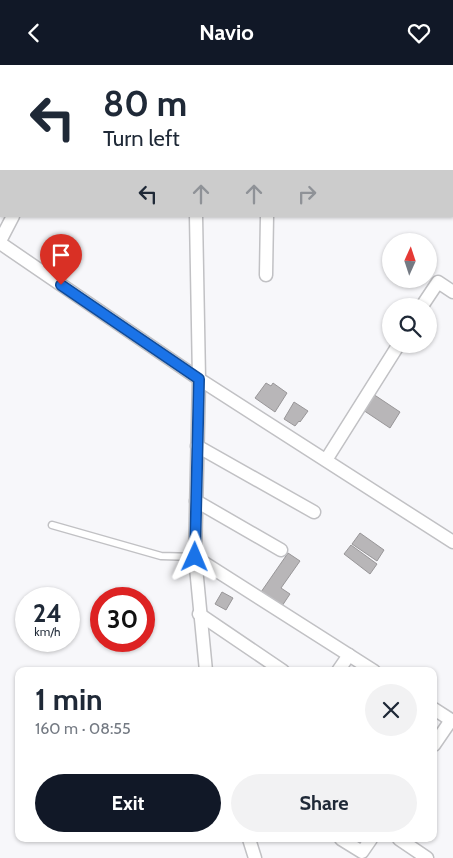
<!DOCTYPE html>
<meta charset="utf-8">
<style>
body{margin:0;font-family:Cabin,sans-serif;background:#f2f2f3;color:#1f2937;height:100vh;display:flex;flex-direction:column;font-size:19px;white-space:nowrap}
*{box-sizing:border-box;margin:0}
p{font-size:16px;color:#747a83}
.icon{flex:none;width:28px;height:28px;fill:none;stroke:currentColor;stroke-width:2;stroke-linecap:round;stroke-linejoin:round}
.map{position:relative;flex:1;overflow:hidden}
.details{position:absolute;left:15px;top:602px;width:422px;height:175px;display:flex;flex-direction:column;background:#fff;border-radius:10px;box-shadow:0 1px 4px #0004}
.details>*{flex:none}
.banner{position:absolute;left:0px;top:0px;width:454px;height:152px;box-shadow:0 1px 4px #0004;background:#fff;color:#1f2937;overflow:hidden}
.needle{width:32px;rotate:3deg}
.buttons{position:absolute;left:382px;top:168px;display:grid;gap:10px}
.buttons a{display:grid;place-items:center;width:55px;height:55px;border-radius:50%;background:#fff;box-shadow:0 1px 4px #0004;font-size:25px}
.speed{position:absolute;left:15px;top:522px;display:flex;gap:10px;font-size:25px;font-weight:700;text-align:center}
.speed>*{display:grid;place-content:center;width:65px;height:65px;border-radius:50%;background:#fff;box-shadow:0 1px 4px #0004;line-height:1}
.speed small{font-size:12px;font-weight:400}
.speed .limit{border:8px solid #d22;background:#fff;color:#111}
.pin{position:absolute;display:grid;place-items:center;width:42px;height:42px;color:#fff;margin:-51px -21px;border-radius:50% 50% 50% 0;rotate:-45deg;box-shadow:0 0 5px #0007}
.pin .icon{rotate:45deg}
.me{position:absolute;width:55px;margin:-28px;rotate:1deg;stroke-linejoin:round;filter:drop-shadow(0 0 4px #0008)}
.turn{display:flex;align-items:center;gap:18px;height:105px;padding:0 20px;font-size:22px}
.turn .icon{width:65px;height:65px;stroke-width:2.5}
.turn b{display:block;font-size:35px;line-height:42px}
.lanes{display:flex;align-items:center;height:48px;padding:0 20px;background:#0003;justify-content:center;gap:25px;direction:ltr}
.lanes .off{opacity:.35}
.round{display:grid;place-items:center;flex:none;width:52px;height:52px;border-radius:26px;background:#f2f2f3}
.headline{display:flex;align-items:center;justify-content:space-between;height:85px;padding:0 20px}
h1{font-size:30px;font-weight:800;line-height:38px}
.button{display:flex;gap:10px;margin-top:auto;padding:10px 20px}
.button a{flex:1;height:58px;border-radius:30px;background:#111827;color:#fff;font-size:20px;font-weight:800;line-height:58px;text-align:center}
.button a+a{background:#f2f2f3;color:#1f2937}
header{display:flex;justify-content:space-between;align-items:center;height:65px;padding:0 20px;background:#111827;color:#fff;font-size:22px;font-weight:800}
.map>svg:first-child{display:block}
</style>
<header><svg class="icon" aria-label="back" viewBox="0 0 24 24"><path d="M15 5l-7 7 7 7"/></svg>Navio<svg class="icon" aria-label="heart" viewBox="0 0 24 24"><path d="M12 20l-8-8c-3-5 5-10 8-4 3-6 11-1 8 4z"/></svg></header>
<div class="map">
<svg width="453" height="793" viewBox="0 0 453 793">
<rect width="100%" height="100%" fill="#f7f7fa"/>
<g fill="#b8b6b8" stroke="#989698">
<path d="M266 318 271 321 273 318 287 328 275 347 255 333Z"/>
<path d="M370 327 400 347 390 363 360 343Z"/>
<path d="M294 337 308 346 300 357 299 356 295 361 284 354Z"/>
<path d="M360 468 384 485 377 496 352 479Z"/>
<path d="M351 480 377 499 370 509 344 489Z"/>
<path d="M288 488 300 496 281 523 290 529 282 541 261 527Z"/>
<path d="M222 527 233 533 226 545 215 539Z"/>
</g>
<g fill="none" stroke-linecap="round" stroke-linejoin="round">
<defs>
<path id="service" d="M52 460 161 491 195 492"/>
<g id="minor">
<path d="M192 0V1"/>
<path d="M26 1V0"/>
<path d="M76 1V0"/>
<path d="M279 1V0"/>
<path d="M0 35H1"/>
<path d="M452 37 453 36"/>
<path d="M196 151 199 314 453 477"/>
<path d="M0 176 13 151"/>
<path d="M0 178 199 314 195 492 206 606"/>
<path d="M266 210 267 151"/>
<path d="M422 241 438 217 453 227"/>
<path d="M197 381 314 447"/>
<path d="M326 395 399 279"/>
<path d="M196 436 281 485"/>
<path d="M195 492 374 606"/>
<path d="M199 549 283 606"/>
<path d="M338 606 349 590"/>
<path d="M434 644 451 655 434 680"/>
<path d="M249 774 255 793"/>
<path d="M341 774 362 787 371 774"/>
<path d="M399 774 427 793"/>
</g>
<g id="primary">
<path d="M421 0 424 1"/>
<path d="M452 14H453"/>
</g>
</defs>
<use href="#service" stroke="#c1c1c4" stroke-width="9"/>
<use href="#minor" stroke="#c1c1c4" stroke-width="15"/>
<use href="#primary" stroke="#d5d5d5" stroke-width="22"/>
<use href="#service" stroke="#fff" stroke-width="6"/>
<use href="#minor" stroke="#fff" stroke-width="12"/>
<use href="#primary" stroke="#c7b87c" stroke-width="20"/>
</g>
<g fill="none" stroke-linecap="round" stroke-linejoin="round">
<defs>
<path id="route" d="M61 220 199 314 195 492"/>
</defs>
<use href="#route" stroke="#114b97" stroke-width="12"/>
<use href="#route" stroke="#1a73e8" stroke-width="9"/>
</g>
</svg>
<div class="buttons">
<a><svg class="needle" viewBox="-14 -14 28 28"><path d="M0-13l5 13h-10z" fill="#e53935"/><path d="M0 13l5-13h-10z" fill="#747a83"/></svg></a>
<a><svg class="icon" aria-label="search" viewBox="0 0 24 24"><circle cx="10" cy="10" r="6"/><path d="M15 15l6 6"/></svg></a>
</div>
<div class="speed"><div>24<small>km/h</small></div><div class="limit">30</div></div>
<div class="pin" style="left:61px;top:220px;background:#d93025"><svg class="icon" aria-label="arrive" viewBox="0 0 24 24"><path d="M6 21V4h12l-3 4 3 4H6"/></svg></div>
<svg class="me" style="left:195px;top:492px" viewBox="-20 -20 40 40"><path d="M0-17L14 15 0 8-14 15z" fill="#1a73e8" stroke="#fff" stroke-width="4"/></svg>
<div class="banner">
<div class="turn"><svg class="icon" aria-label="left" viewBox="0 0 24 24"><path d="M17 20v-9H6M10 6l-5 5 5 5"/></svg><div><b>80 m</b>Turn left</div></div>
<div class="lanes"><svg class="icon" aria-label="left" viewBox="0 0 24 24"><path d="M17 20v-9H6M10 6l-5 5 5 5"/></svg><svg class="icon off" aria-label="ahead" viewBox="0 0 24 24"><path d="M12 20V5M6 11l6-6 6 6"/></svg><svg class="icon off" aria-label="ahead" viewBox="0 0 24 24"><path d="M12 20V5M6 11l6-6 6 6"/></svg><svg class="icon off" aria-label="right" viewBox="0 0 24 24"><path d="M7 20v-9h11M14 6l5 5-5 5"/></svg></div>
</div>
<section class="details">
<div class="headline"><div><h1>1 min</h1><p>160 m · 08:55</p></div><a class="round"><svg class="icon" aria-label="close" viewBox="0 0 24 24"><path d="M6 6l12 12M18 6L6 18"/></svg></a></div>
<div class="button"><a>Exit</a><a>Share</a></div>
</section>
</div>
